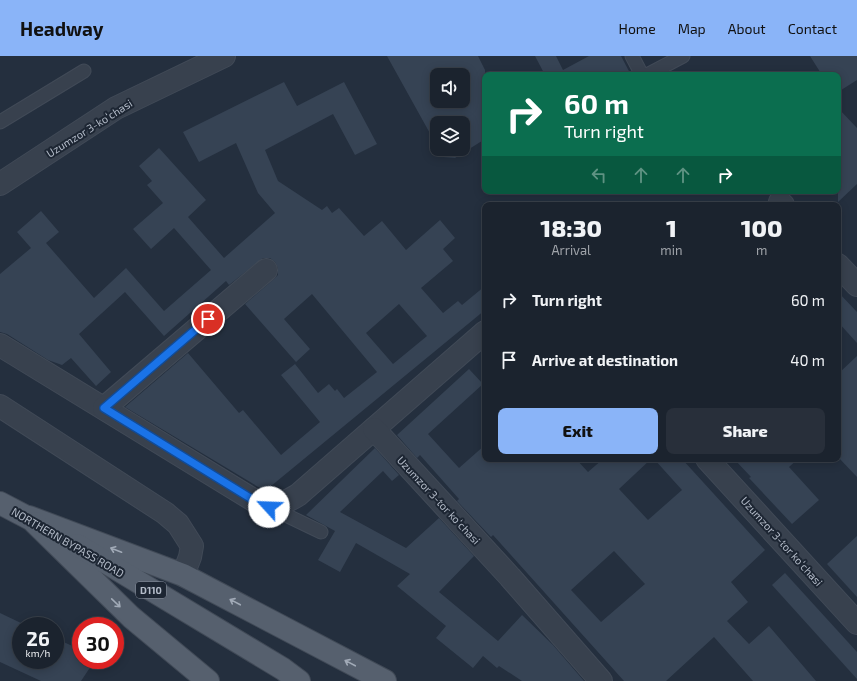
<!DOCTYPE html>
<meta charset="utf-8">
<style>
body{margin:0;font-family:"Exo 2",sans-serif;background:#282f3a;color:#f1f3f6;height:100vh;display:flex;flex-direction:column;font-size:15px;white-space:nowrap}
*{box-sizing:border-box;margin:0}
p{font-size:13px;color:#a0a4aa}
.icon{flex:none;width:22px;height:22px;fill:none;stroke:currentColor;stroke-width:2;stroke-linecap:round;stroke-linejoin:round}
.map{position:relative;flex:1;overflow:hidden}
.details{position:absolute;left:482px;top:146px;width:359px;height:260px;display:flex;flex-direction:column;background:#1b232e;border-radius:8px;box-shadow:0 2px 10px #0003,0 0 0 1px #39404a}
.details>*{flex:none}
.hud{position:absolute;left:482px;top:16px;width:359px;height:122px;border-radius:8px;box-shadow:0 2px 10px #0003,0 0 0 1px #39404a;background:#0b6e4f;color:#fff;overflow:hidden}
.fabs{position:absolute;left:430px;top:12px;display:grid;gap:8px}
.fabs a{display:grid;place-items:center;width:40px;height:40px;border-radius:8px;background:#1b232e;box-shadow:0 2px 10px #0003,0 0 0 1px #39404a;font-size:20px}
.speed{position:absolute;left:12px;top:561px;display:flex;gap:8px;font-size:20px;font-weight:700;text-align:center}
.speed>*{display:grid;place-content:center;width:52px;height:52px;border-radius:50%;background:#1b232e;box-shadow:0 2px 10px #0003,0 0 0 1px #39404a;line-height:1}
.speed small{font-size:10px;font-weight:400}
.speed .limit{border:6px solid #d22;background:#fff;color:#111}
.pin{position:absolute;display:grid;place-items:center;width:34px;height:34px;color:#fff;margin:-17px;border:2px solid #fff;border-radius:50%;box-shadow:0 1px 4px #0007}
.me{position:absolute;width:44px;margin:-22px;rotate:295deg;stroke-linejoin:round;filter:drop-shadow(0 0 3px #0008)}
.turn{display:flex;align-items:center;gap:14px;height:84px;padding:0 16px;font-size:18px}
.turn .icon{width:52px;height:52px;stroke-width:2.5}
.turn b{display:block;font-size:28px;line-height:34px}
.lanes{display:flex;align-items:center;height:38px;padding:0 16px;background:#0003;justify-content:center;gap:20px;direction:ltr}
.lanes .off{opacity:.35}
.eta{display:flex;justify-content:space-evenly;align-items:center;height:68px;text-align:center}
.eta b{font-size:24px;font-weight:800;line-height:28px}
.button{display:flex;gap:8px;margin-top:auto;padding:8px 16px}
.button a{flex:1;height:46px;border-radius:8px;background:#8ab4f8;color:#111;font-size:16px;font-weight:800;line-height:46px;text-align:center}
.button a+a{background:#282f3a;color:#f1f3f6}
ul{padding:0;list-style:none}
li{display:flex;align-items:center;gap:12px;height:60px;padding:0 16px}
li div{flex:1}
li b{display:block;font-size:15px}
li em{font-style:normal}
header{display:flex;align-items:center;gap:24px;box-sizing:border-box;height:56px;padding:0 20px;background:#8ab4f8;color:#111}
header strong{font-size:19px}
nav{display:flex;gap:22px;margin-inline-start:auto;font-size:14px}
.map>svg:first-child{display:block}
</style>
<header>
<strong>Headway</strong>
<nav><a>Home</a><a>Map</a><a>About</a><a>Contact</a></nav>
</header>
<div class="map">
<svg width="857" height="625" viewBox="0 0 857 625">
<rect width="100%" height="100%" fill="#242f3e"/>
<g fill="#364354" fill-rule="evenodd">
<path d="M387 0H478L485 14V83L455 102 443 101 439 93H463V67H437V90ZM437 19H463V45H437Z"/>
<path d="M535 0H556L563 14 589 0H621L631 19H545Z"/>
<path d="M810 0H857V24L838 36V19H822Z"/>
<path d="M284 26 297 50 344 26 377 88 355 99 333 58 265 94 278 125 322 154 327 150 332 157 339 152 364 180 382 165 406 194 440 164 455 182 443 193 453 205 421 232 443 257 458 245 462 249 485 230V254L265 435 125 351 188 297 239 357 243 354 281 399 320 366 281 319 295 308 318 337 329 328 335 335 337 333 344 342 377 316 312 238 284 263 310 293 296 306 245 248 274 223 278 219V212L275 206 270 202H263L229 229 226 225 164 280 125 236 79 278 111 316 96 330 71 302 62 309 48 304 7 278 0 276V218L31 192 17 176 41 155 59 176 46 187 94 242 126 212 164 255 211 214 174 172 151 193 133 173 163 147 147 129 152 125 139 110 159 92 206 144 188 161 224 202 275 157 258 137 236 87 199 106 183 76ZM399 248 427 280 393 308 366 277Z"/>
<path d="M838 52 857 72V128L838 146Z"/>
<path d="M838 236 857 256V287L838 266Z"/>
<path d="M857 300V421L838 401V318Z"/>
<path d="M469 313 483 328 428 378 459 412 485 389V403H576L588 416 603 403H651L619 433 648 464 682 434 654 403H682L765 494 731 526 748 546 727 565 749 588 769 570 816 625H753L714 581 666 625H624L493 479 491 481 457 445 459 443 420 399 417 402 397 379ZM614 495 645 528 601 566 571 534Z"/>
<path d="M375 392 399 419 392 425 383 415 340 456 406 492 439 462 474 500 439 536 498 585 522 559 553 589 584 625H522L499 610 497 612 483 600 473 612 436 582 446 570 397 530 410 518 356 487 340 516 318 504 335 475 306 459Z"/>
<path d="M734 403H798L789 411 819 444 792 468 749 422 751 421Z"/>
<path d="M857 480V541L827 508Z"/>
<path d="M785 517 857 596V623L772 529Z"/>
<path d="M0 557 21 567V604H55V582L81 594V604H95L81 625H41L0 606Z"/>
</g>
<g fill="none" stroke-linecap="round" stroke-linejoin="round">
<defs>
<g id="service">
<path d="M632 0 642 19"/>
<path d="M647 19 683 0"/>
<path d="M0 66 84 15"/>
<path d="M269 451 321 476"/>
</g>
<g id="minor">
<path d="M0 128 116 52 224 0"/>
<path d="M780 146 783 149"/>
<path d="M838 209 857 229"/>
<path d="M0 289 255 445C275 453 281 449 298 439L485 276"/>
<path d="M0 350 165 457 178 468 192 490 190 501 183 519"/>
<path d="M104 352 266 214"/>
<path d="M374 373 510 521 601 625"/>
<path d="M707 403 857 567"/>
</g>
<g id="primary">
<path d="M0 447 40 468"/>
<path d="M29 461 183 519 385 625"/>
<path d="M35 467 131 561 208 625"/>
<path d="M77 489 283 613 299 625"/>
</g>
</defs>
<use href="#service" stroke="#414a57" stroke-width="15"/>
<use href="#minor" stroke="#414a57" stroke-width="24"/>
<use href="#primary" stroke="#414a57" stroke-width="24"/>
<use href="#service" stroke="#38414e" stroke-width="13"/>
<use href="#minor" stroke="#38414e" stroke-width="22"/>
<use href="#primary" stroke="#56606e" stroke-width="22"/>
</g>
<defs><path id="oneway-shaft" d="M-6 0H5M1.5-3L5.5 0L1.5 3" fill="none" stroke-width="1.6" stroke-linecap="round" stroke-linejoin="round"/></defs>
<g stroke="#a1aab7">
<use href="#oneway-shaft" transform="translate(116 494) rotate(-159)"/>
<use href="#oneway-shaft" transform="translate(235 546) rotate(-152)"/>
<use href="#oneway-shaft" transform="translate(116 547) rotate(44)"/>
<use href="#oneway-shaft" transform="translate(350 607) rotate(-152)"/>
</g>
<g fill="none" stroke-linecap="round" stroke-linejoin="round">
<defs>
<path id="route" d="M208 263 104 352 255 445 269 451"/>
</defs>
<use href="#route" stroke="#114b97" stroke-width="10"/>
<use href="#route" stroke="#1a73e8" stroke-width="7"/>
</g>
<g text-anchor="middle" dominant-baseline="central" stroke-width="4" stroke-linejoin="round" paint-order="stroke">
<rect fill="#1d2633" stroke="#878f9c" stroke-width="1" x="136" y="526" width="30" height="16" rx="3"/>
<g font-size="10" font-weight="bold" fill="#b4bcc9">
<text x="151" y="534">D110</text>
</g>
<g font-size="11" fill="#b4bcc9" stroke="#1d2633">
<text transform="translate(89 72) rotate(-32)">Uzumzor 3-koʻchasi</text>
<text transform="translate(439 444) rotate(47)">Uzumzor 3-tor koʻchasi</text>
<text transform="translate(782 485) rotate(48)">Uzumzor 3-tor koʻchasi</text>
<text transform="translate(68 486) rotate(30)">NORTHERN BYPASS ROAD</text>
</g>
</g>
</svg>
<div class="fabs">
<a><svg class="icon" aria-label="sound" viewBox="0 0 24 24"><path d="M4 9h4l5-4v14l-5-4H4zM17 9q2 3 0 6"/></svg></a>
<a><svg class="icon" aria-label="layers" viewBox="0 0 24 24"><path d="M12 4l9 5-9 5-9-5zM3 14l9 5 9-5"/></svg></a>
</div>
<div class="speed"><div>26<small>km/h</small></div><div class="limit">30</div></div>
<div class="pin" style="left:208px;top:263px;background:#d93025"><svg class="icon" aria-label="arrive" viewBox="0 0 24 24"><path d="M6 21V4h12l-3 4 3 4H6"/></svg></div>
<svg class="me" style="left:269px;top:451px" viewBox="-20 -20 40 40"><circle r="19" fill="#fff"/><path d="M0-13L10 11 0 6-10 11z" fill="#1a73e8"/></svg>
<div class="hud">
<div class="turn"><svg class="icon" aria-label="right" viewBox="0 0 24 24"><path d="M7 20v-9h11M14 6l5 5-5 5"/></svg><div><b>60 m</b>Turn right</div></div>
<div class="lanes"><svg class="icon off" aria-label="left" viewBox="0 0 24 24"><path d="M17 20v-9H6M10 6l-5 5 5 5"/></svg><svg class="icon off" aria-label="ahead" viewBox="0 0 24 24"><path d="M12 20V5M6 11l6-6 6 6"/></svg><svg class="icon off" aria-label="ahead" viewBox="0 0 24 24"><path d="M12 20V5M6 11l6-6 6 6"/></svg><svg class="icon" aria-label="right" viewBox="0 0 24 24"><path d="M7 20v-9h11M14 6l5 5-5 5"/></svg></div>
</div>
<section class="details">
<div class="eta">
<div><b>18:30</b><p>Arrival</p></div>
<div><b>1</b><p>min</p></div>
<div><b>100</b><p>m</p></div>
</div>
<ul>
<li><svg class="icon" aria-label="right" viewBox="0 0 24 24"><path d="M7 20v-9h11M14 6l5 5-5 5"/></svg><div><b>Turn right</b></div><em>60 m</em></li>
<li><svg class="icon" aria-label="arrive" viewBox="0 0 24 24"><path d="M6 21V4h12l-3 4 3 4H6"/></svg><div><b>Arrive at destination</b></div><em>40 m</em></li>
</ul>
<div class="button"><a>Exit</a><a>Share</a></div>
</section>
</div>
